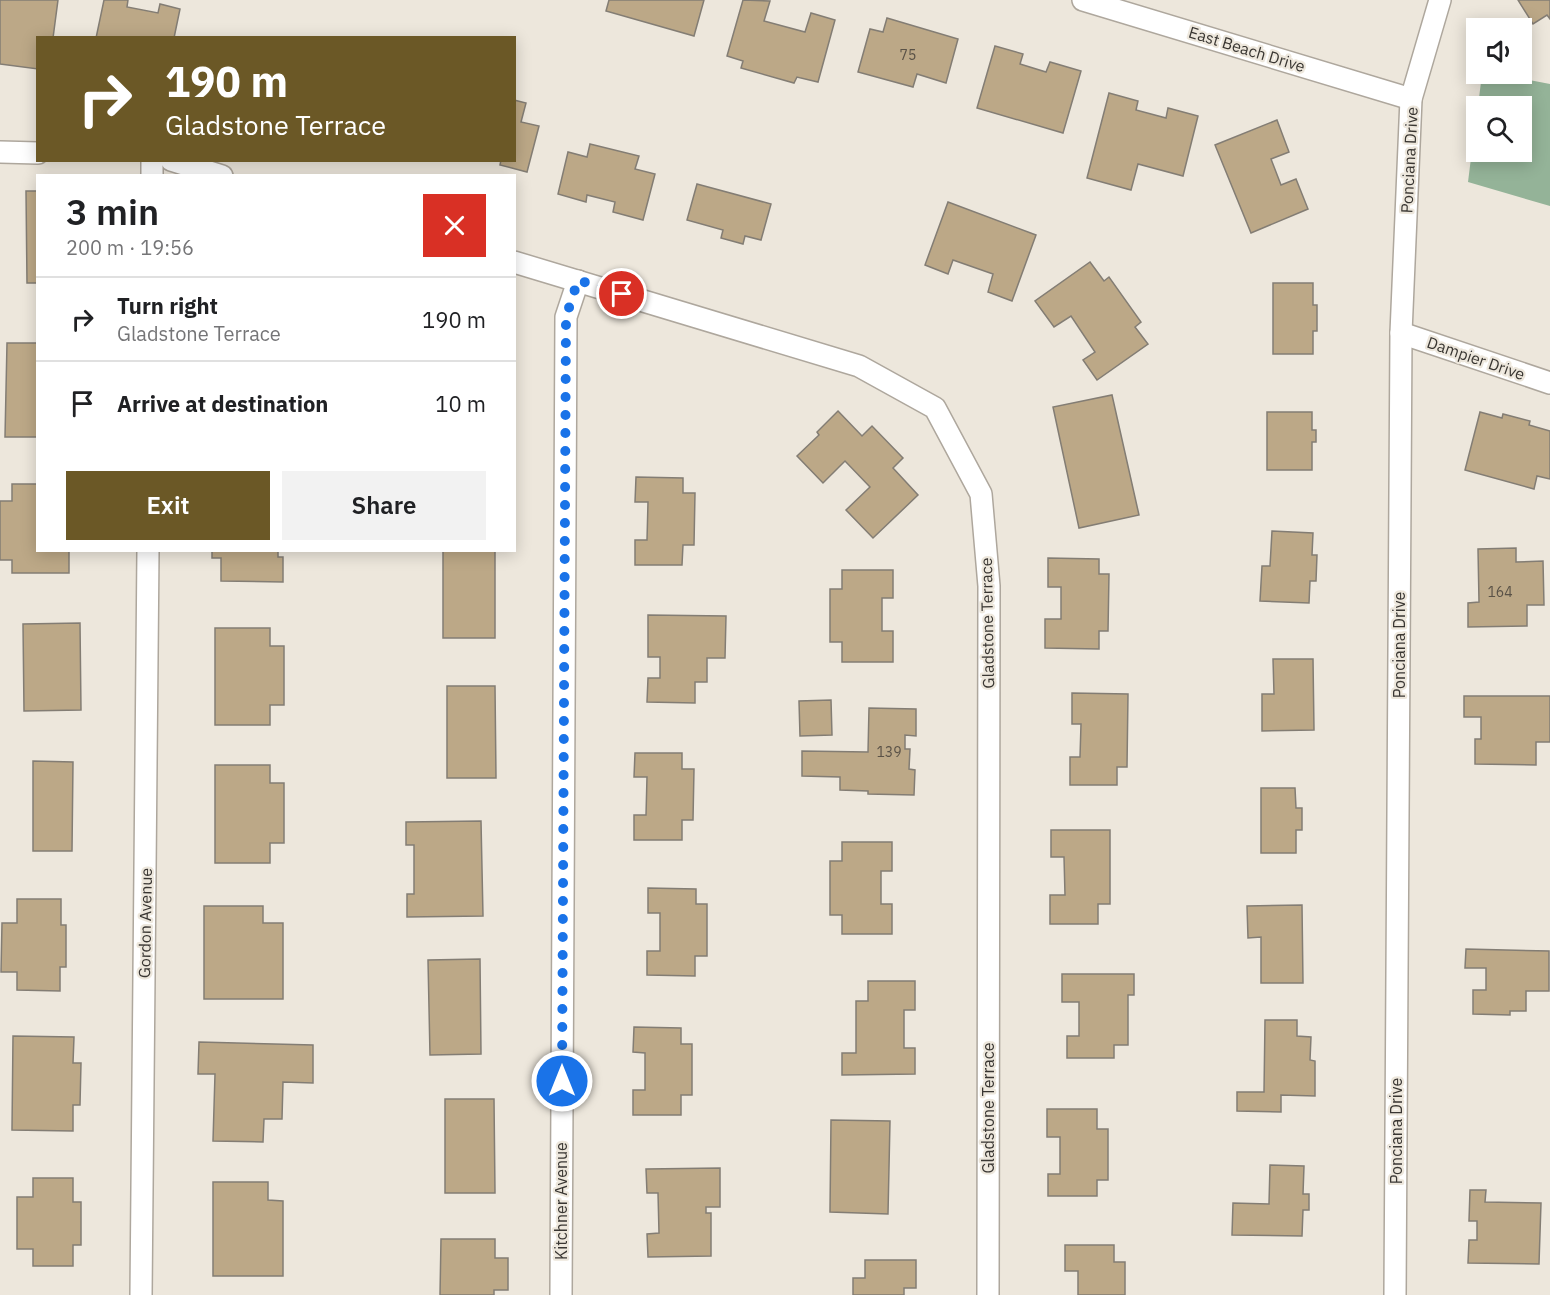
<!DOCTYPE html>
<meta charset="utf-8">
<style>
body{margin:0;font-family:"IBM Plex Sans",sans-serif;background:#f2f2f2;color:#202124;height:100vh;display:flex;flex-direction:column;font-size:22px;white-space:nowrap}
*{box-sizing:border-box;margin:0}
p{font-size:20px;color:#757577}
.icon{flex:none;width:33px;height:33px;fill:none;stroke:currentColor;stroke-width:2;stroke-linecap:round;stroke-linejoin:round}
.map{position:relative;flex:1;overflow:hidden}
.details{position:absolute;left:36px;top:174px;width:480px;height:378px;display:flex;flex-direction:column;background:#fff;border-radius:0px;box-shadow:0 3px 15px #0003}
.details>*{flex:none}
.banner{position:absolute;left:36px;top:36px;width:480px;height:126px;border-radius:0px;box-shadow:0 3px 15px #0003;background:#6b5826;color:#fff;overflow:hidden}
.controls{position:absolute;left:1466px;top:18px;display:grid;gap:12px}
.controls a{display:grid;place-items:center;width:66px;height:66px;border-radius:0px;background:#fff;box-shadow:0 3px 15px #0003;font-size:30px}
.pin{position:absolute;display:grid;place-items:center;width:51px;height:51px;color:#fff;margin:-26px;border:3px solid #fff;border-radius:50%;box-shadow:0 2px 6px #0007}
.me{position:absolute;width:66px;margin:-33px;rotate:0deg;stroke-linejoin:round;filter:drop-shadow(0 0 4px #0008)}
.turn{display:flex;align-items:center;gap:21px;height:126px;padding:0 30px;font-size:27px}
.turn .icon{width:78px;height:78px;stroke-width:2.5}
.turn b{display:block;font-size:42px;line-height:51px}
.round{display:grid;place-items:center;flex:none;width:63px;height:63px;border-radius:0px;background:#f2f2f2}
.summary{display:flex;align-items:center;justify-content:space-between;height:102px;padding:0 30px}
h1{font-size:36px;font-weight:600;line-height:45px}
.primary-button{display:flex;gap:12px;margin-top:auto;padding:12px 30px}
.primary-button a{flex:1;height:69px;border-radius:0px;background:#6b5826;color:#fff;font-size:24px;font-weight:600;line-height:69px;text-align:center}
.primary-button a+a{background:#f2f2f2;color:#202124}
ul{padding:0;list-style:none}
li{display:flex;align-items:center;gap:18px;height:84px;padding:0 30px;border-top:2px solid #e0e0e0}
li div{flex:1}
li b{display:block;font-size:22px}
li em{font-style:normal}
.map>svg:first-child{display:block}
</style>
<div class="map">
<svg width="1550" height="1295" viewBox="0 0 1550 1295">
<rect width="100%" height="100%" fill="#ede7dc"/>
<path fill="#94b398" d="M1482 74H1499L1550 84V206L1468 182 1476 118V152H1521V106H1478Z"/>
<g fill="#bca887" stroke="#837d74" stroke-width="1.5">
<path d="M0 0H58L53 38H38V69L0 64Z"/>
<path d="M104 0H128L127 7 158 13 160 4 180 9 174 38H96Z"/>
<path d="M609 0H704L694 36 606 11Z"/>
<path d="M743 0 770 1 764 21 805 32 811 13 835 20 818 82 797 77 794 83 741 68 743 61 727 56Z"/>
<path d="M1518 0H1550V19L1547 15 1533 24Z"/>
<path d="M887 18 958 39 946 83 917 74 913 87 858 72 870 29 883 32Z"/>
<path d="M995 46 1023 54 1020 64 1046 72 1050 62 1081 71 1063 133 977 108Z"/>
<path d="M1109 93 1138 101 1136 110 1166 118 1168 108 1198 116 1183 176 1138 164 1131 190 1087 178Z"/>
<path d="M514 100 526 103 521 122 539 126 527 172 500 165 501 160H514Z"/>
<path d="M1277 120 1289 152 1271 159 1281 185 1296 179 1308 209 1251 233 1215 145Z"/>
<path d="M590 144 639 156 635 169 655 174 643 220 613 212 615 202 587 195 586 202 558 194 568 152 587 157Z"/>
<path d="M697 184 771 204 761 240 745 236 743 244 721 238 723 230 687 220Z"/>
<path d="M26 191H38V283H27Z"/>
<path d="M948 202 1036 235 1012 301 988 292 993 274 953 260 948 274 925 265Z"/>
<path d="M1090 262 1104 281 1109 277 1141 322 1135 327 1148 344 1097 380 1083 360 1095 352 1071 316 1054 327 1035 301Z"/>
<path d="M1273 283H1313V305H1317V331H1313V354H1273Z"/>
<path d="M7 343H38V437H5Z"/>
<path d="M1112 395 1139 515 1079 528 1053 407Z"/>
<path d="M838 411 862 436 872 426 903 458 893 468 918 495 873 538 846 510 870 487 845 461 823 483 797 456 819 435 817 432Z"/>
<path d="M1267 412H1312V430H1316V442H1312V470H1267Z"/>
<path d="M1480 412 1502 418 1503 414 1530 421 1529 425 1550 431V479L1537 476 1534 489 1465 470Z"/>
<path d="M636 477 683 478V493H695L694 545H683L682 565H635V540H647L648 502H635Z"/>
<path d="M12 484H38V550H69V573H12V560H0V501H12Z"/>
<path d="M1272 531 1313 533 1312 555H1317L1316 581H1310L1309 603 1260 601 1262 566H1270Z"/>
<path d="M1516 548V562L1543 561 1544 605H1527V626L1468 627V603L1479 602 1478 549Z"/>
<path d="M212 550H278V557H283V582L221 581V558H212Z"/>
<rect x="443" y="550" width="52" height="88"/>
<path d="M1048 558 1099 559V574H1109L1108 631H1099V649L1045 648V619H1061V587H1048Z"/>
<path d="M842 570H893V598H882V631H893V662H842V642H830V589H842Z"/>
<path d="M648 615 726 616 725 658H707V682H695V703L647 702 648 678H660V657H648Z"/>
<path d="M80 623 81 710 24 711 23 624Z"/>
<path d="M215 628H270V646H284V705H270V725H215Z"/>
<path d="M1273 659H1313L1314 730 1262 731V694H1274Z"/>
<path d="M447 686H495L496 778H447Z"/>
<path d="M1072 693 1128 694 1127 767H1117V785H1070V757H1080L1081 724H1072Z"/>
<path d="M1464 696H1550V742H1536V765L1475 764V739H1481V717H1464Z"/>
<path d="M831 700 832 735 800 736 799 701Z"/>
<path d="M869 708 916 709V736L905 735V749H910L909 769 915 770 914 795 868 794V791L840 790V777L802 776V751L868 752Z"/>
<path d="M635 753H682V769H694L693 820H682V840H634V815H646L647 777H634Z"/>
<path d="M33 761 73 762 72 851H33Z"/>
<path d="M215 765H270V783H284V843H270V863H215Z"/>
<path d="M1261 788H1295L1296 808H1302V830H1296V853H1261Z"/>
<path d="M481 821 483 916 407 917V894H414V845H406V822Z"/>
<path d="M1051 830H1110V904H1098V924H1050V895H1065L1064 857H1051Z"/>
<path d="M842 842H892V871H881V904H892V934H842V915H830V861H842Z"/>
<path d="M648 888 696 889V904H707V956H695V976L647 975V951H660V913H648Z"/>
<path d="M17 899H61V925H66V967H60V991L17 990V972H1L2 923H17Z"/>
<path d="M1302 905 1303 983H1261V937L1248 938 1247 906Z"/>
<path d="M204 906H263V923H283V999H204Z"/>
<path d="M1466 949 1549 951V991H1526V1011H1510V1015L1473 1014V990H1486V968H1465Z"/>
<path d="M480 959 481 1054 430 1055 428 960Z"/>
<path d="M1062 974H1134V995H1128V1045H1114V1058H1067V1036H1079V1002H1062Z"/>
<path d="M868 981H915V1010H904V1048H915V1074L842 1075V1053H856V1001H868Z"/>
<path d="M1265 1020H1297V1036L1311 1037 1310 1060 1315 1061V1096L1281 1095V1112L1237 1111V1092H1264Z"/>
<path d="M634 1027 681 1028V1044H692V1095H681V1115H633V1090H645V1053L633 1052Z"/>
<path d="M13 1036 74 1037 73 1063H81L80 1105H73V1131L12 1130Z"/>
<path d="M199 1042 313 1045V1083L283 1082 282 1119H264L263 1142 213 1141 215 1074H198Z"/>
<path d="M445 1099H494L495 1193H445Z"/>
<path d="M1047 1109H1097V1129H1108V1180H1097V1196H1048V1174H1060V1137H1047Z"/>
<path d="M831 1120 890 1121 888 1214 830 1212Z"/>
<path d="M1270 1165 1304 1166 1303 1194H1309V1210H1303L1302 1236 1232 1235 1233 1203 1269 1204Z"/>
<path d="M720 1168V1207H706V1213H711V1256L648 1257 647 1234 659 1233 658 1193H647L646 1169Z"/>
<path d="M33 1178H73V1202H81V1245H73V1266H33V1249H17V1197H33Z"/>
<path d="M213 1182H268V1200L283 1201V1276H213Z"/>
<path d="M1470 1190H1486L1485 1202 1541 1203 1539 1264 1468 1263 1469 1240H1477V1221H1469Z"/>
<path d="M441 1239H495V1258H508V1290H494V1295H440Z"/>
<path d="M1065 1245H1114V1262H1125V1295H1078V1271H1065Z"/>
<path d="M865 1260H916V1288H904V1295H853V1278H865Z"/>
</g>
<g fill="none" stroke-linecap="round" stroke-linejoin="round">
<defs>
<g id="minor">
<path d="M1083 0 1411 99"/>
<path d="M0 152 38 153"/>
<path d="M171 160 222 176"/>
<path d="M152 176V160"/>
<path d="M514 262 859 366 935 408 981 494 989 586 988 1295"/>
<path d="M1401 333 1550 383"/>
<path d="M141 1295 148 550"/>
<path d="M561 1295 566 317 578 281"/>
<path d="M1395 1295 1401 333 1411 99 1440 0"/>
</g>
</defs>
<use href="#minor" stroke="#aea79d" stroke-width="24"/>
<use href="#minor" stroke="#fff" stroke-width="21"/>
</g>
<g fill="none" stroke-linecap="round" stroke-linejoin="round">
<path stroke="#1a73e8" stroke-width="10" stroke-dasharray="0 18" d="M562 1081 566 317 578 280 622 294"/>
</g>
<g text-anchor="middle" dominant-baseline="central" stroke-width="4.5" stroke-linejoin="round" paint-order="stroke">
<g font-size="14" fill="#5a5247">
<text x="908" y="55">75</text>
<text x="1500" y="592">164</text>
<text x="889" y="752">139</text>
</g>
<g font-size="16" fill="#393632" stroke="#ede7dc">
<text transform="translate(1247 49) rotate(17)">East Beach Drive</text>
<text transform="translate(1409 160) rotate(-87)">Ponciana Drive</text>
<text transform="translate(1476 358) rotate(19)">Dampier Drive</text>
<text transform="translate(987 623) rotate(-91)">Gladstone Terrace</text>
<text transform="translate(1399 645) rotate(-90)">Ponciana Drive</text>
<text transform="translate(145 923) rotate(-89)">Gordon Avenue</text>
<text transform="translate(988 1108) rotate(-90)">Gladstone Terrace</text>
<text transform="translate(1396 1131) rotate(-90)">Ponciana Drive</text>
<text transform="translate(561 1201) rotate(-90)">Kitchner Avenue</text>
</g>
</g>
</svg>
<div class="controls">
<a><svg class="icon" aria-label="sound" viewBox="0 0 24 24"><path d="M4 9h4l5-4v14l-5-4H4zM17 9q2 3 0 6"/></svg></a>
<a><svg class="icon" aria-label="search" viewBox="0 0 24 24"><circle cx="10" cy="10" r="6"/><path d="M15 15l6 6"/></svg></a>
</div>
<div class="pin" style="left:622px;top:294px;background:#d93025"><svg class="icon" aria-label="arrive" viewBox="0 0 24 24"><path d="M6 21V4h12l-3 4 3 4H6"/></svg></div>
<svg class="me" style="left:562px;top:1081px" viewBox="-20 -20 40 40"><circle r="17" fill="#1a73e8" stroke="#fff" stroke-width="3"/><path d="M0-11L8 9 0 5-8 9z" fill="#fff"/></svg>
<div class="banner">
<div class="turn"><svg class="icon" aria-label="right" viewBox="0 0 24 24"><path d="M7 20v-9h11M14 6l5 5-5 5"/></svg><div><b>190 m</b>Gladstone Terrace</div></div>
</div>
<section class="details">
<div class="summary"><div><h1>3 min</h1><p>200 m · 19:56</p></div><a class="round" style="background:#d93025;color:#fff"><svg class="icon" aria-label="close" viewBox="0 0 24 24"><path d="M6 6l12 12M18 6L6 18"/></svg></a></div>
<ul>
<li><svg class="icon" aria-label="right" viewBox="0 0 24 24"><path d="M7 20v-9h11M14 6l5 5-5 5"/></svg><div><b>Turn right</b><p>Gladstone Terrace</p></div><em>190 m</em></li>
<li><svg class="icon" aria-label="arrive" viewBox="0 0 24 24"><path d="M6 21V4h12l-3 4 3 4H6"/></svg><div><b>Arrive at destination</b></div><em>10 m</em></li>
</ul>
<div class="primary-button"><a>Exit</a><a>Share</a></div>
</section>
</div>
